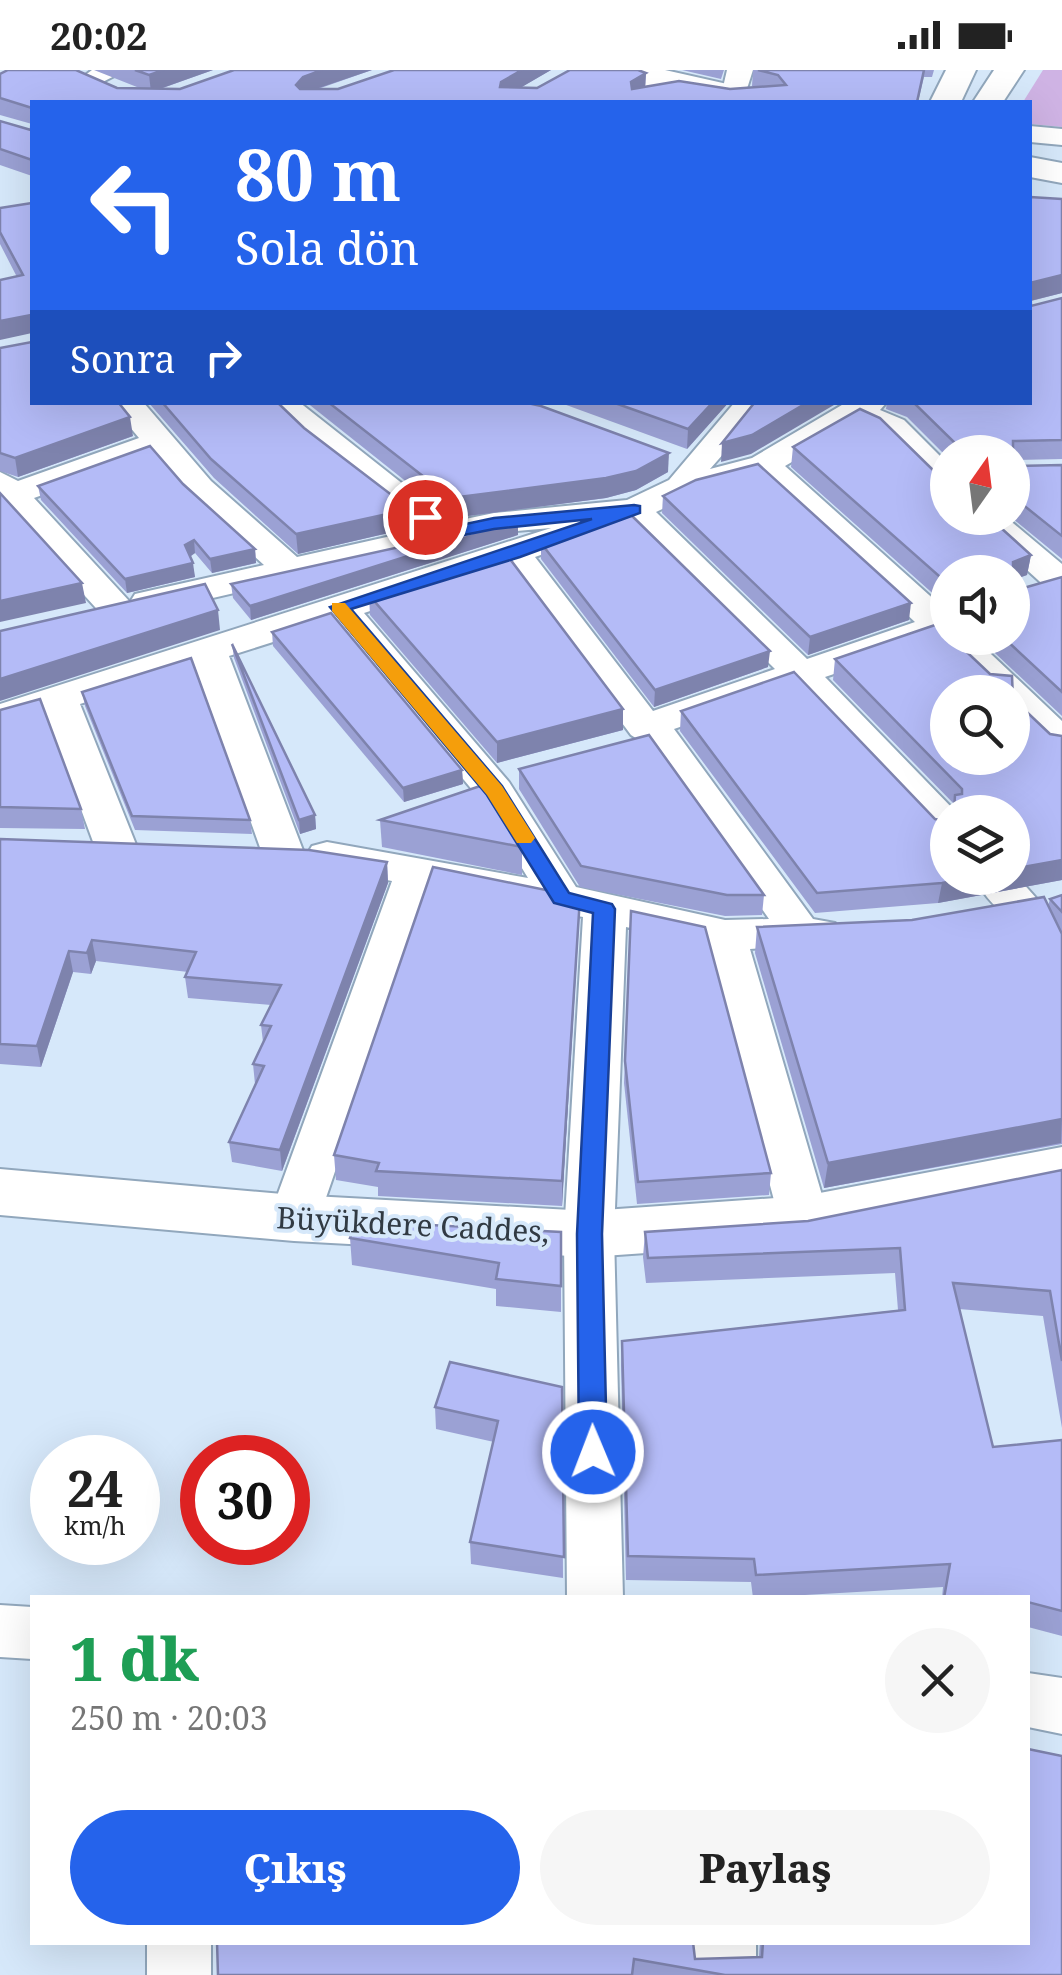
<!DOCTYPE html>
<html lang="tr">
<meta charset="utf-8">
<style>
body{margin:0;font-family:"Noto Serif",serif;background:#f6f6f6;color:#222;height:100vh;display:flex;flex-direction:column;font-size:38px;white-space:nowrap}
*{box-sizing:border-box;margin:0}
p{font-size:32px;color:#767676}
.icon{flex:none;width:55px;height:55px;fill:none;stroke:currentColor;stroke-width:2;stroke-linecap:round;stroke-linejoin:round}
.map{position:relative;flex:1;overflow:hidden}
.side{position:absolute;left:30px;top:1525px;width:1000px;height:350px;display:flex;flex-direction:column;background:#fff;border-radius:0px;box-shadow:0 10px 40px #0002}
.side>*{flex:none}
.banner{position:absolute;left:30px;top:30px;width:1002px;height:305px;border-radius:0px;box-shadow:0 10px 40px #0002;background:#2563eb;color:#fff;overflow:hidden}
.needle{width:65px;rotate:14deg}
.tools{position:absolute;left:930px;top:365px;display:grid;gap:20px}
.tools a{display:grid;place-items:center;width:100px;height:100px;border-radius:50%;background:#fff;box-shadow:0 10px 40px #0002;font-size:50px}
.speed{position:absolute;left:30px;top:1365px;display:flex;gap:20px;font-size:50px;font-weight:700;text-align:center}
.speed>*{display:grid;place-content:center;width:130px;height:130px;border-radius:50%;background:#fff;box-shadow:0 10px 40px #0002;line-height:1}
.speed small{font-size:25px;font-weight:400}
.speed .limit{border:15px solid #d22;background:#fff;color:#111}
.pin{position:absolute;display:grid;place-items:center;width:85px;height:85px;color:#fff;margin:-42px;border:5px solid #fff;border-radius:50%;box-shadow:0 2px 10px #0007}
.me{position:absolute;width:110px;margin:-55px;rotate:359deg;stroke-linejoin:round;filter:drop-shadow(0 0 8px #0008)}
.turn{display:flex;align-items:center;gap:35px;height:210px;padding:0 40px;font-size:45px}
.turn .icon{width:130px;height:130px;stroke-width:2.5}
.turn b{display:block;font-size:70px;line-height:85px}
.then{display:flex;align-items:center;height:95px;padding:0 40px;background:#0003;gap:20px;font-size:38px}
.round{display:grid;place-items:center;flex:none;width:105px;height:105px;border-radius:52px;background:#f6f6f6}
.headline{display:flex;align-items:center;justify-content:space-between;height:170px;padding:0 40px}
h1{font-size:60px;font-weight:800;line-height:75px;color:#1e9e55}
.button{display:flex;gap:20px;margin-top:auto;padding:20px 40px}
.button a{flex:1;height:115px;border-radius:60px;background:#2563eb;color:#fff;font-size:40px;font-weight:800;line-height:115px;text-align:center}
.button a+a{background:#f6f6f6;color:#222}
.status{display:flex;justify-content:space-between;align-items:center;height:70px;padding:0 50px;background:#fff;direction:ltr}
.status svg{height:28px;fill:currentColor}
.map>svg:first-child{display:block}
</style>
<div class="status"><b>20:02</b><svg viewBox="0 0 49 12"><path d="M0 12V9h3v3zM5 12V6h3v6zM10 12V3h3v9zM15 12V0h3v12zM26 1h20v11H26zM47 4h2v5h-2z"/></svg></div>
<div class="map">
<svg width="1062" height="1905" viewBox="0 0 1062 1905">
<rect width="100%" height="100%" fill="#d6e8fa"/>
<path fill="#cfb3e4" d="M1043 0H1062V57L1030 54V32H1023Z"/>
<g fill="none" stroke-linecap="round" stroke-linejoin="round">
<defs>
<g id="street">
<path d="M92 0H126L93 17 80 9Z"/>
<path d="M727 0H753L743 31 729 32 721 26Z"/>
<path d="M1030 56 1062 59V75L1030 72Z"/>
<path d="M109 332H143L211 411 297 487 418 460 308 374 264 332H299L451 452 494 443 627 430 669 410 735 332H769L710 399 752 388 847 332H887L880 340 904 350 948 394V423L936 420 880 364 857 354 785 396 948 542V568H974L1062 651V685L1048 682 1012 647V622H989L935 570 825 607 956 742H948V771L934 767 794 618 674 659 813 849 835 853 842 863 835 873 750 879 829 1149 821 1162 804 1168 787 1162 779 1149 706 875 626 857 614 1164 623 1528H567L564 1164 583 847 432 819 319 1148 311 1161 294 1167 277 1161 269 1148 392 811 312 796 306 786 312 776 327 772 528 808 479 728 333 553 229 586 304 783 298 793 283 797 268 793 262 783 195 597 80 634 137 777 131 786 116 790 101 786 95 777 46 645 0 659V634L551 458 494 463 148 543 136 540 131 548H105L5 438 0 439V402L18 411 139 368ZM153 385 187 425 264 495 135 524 130 532 34 428ZM758 407 915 552 807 589 656 442 694 424ZM628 454 775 599 653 641 535 487ZM506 497 631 665 645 674 769 849 725 850 576 817 509 712 364 543Z"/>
<path d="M970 448H1007L1062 494V523L1049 520Z"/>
<path d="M1012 801 1046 839 1040 849C1010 858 989 833 974 808H1012Z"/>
<path d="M0 1535 32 1537V1589L0 1587Z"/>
<path d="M1028 1603 1062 1608V1664L1028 1657Z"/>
<rect x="147" y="1872" width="64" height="33"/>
<rect x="692" y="1872" width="64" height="33"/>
</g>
<g id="secondary">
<path d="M619 0H665L776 25 781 32C748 34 638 28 619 0Z"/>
<path d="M946 0H976L961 32H930Z"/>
<path d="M994 0H1024L1003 32H973Z"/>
<path d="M1030 87 1062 93V113L1030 107Z"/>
<path d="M1062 1077V1121L804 1172 589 1187 294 1171 0 1145V1099L294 1125 589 1141 804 1126Z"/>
</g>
</defs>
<use href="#street" stroke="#91a7bc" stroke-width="4"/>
<use href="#secondary" stroke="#91a7bc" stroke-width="4"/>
<use href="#street" fill="#fff" fill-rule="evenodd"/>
<use href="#secondary" fill="#fff" fill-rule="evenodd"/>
</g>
<g fill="#9ba1d4">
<path d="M94 0H213L160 19H180L234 0H372L318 19H338L394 0H551L520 18H537L646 3 645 17 730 19 758 17 752 16 753 0H934L932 7H924L918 32H32V106L0 95V51L31 60 32 54 0 45V4L117 18 142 19Z"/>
<path d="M682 0H724L721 9Z"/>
<path d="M1030 127 1062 129V223L1031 231V236L1062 228V389L1013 390V396L1062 395V489L1012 448V382H948V388L907 347 886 339 887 332H1030Z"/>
<path d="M32 133V332L133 366 18 407 0 401V278L32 272V264L17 207 0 174V138Z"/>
<path d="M148 332H277L304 358 410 439V458L298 484 214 408Z"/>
<path d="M306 332H523L668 402 636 420 606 428 452 448Z"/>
<path d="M558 332H729L687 379Z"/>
<path d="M793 377 936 403 948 448 1031 485 1027 505 1013 510V521L1062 507V646L979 568H1012L948 502V537L791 397Z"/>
<path d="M183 414 255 479 256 493 212 503 195 483 190 487 195 507 127 523 41 430 38 416Z"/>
<path d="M663 426 909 550 808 585 662 443Z"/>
<path d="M518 465 251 550 233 528 231 514Z"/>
<path d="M541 473 768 597 654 637 541 489Z"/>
<path d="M369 525 623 639V660L497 693 370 545Z"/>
<path d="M272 562 462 700 463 714 404 732 273 576Z"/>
<path d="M232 574 315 745 316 759 300 764 234 588Z"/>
<path d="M835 589 1013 629 1050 664 1062 666V810L938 833 815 843 680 661 681 641 948 808 1012 742H952L954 734 833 610Z"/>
<path d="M82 622 250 750 252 764 135 760 85 636Z"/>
<path d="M0 640 81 739 85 759 0 758Z"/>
<path d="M519 699 764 825 762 845 725 846 580 817 519 719Z"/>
<path d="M380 750 522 777V805L382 777Z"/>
<path d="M0 769 387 792 388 813 282 1101 232 1092 229 1072 255 1014 253 994 263 972 261 955 271 935 188 928 185 907 188 902 96 891 91 904 73 902 41 997 0 994Z"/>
<path d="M1062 825V1074L824 1118 755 883 757 857 912 850 1048 836 1050 829Z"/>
<path d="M580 827 562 1136 378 1126V1117L336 1110 334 1085Z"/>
<path d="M631 841 771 1103 769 1125 637 1134 624 1013Z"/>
<path d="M1062 1100V1358L1043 1246 959 1239 993 1377 1062 1370V1566L1028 1557V1528H942L943 1517 753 1528 751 1512 626 1510 621 1295 622 1271 898 1240 895 1203 646 1213 643 1187 645 1162 808 1151Z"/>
<path d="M561 1162V1242L496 1236V1219L352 1195 350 1168Z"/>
<path d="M562 1317 563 1508 471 1494 470 1472 494 1372 436 1359 435 1337Z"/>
<path d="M217 1872 695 1889 759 1887 760 1872H1028L1062 1905H218Z"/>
</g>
<g fill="#7e83ad">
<path d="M164 0H213L151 22 149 5Z"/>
<path d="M322 0H372L304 23 296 15 303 7Z"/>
<path d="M522 0H551L501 29 500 32 501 12Z"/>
<path d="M646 3 645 20 630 29 631 12Z"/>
<path d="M1062 205V223L1030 231V213Z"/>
<path d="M31 245 32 263 0 270V251Z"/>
<path d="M713 332H729L687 379 688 359Z"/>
<path d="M808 332H839L751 384 721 392 722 373Z"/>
<path d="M130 347 133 366 18 407 15 388Z"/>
<path d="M669 383 668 402 636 420 606 428 452 448 451 428Z"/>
<path d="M410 439V458L298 484 296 464Z"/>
<path d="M518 451V465L251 550 250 536Z"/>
<path d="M194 470 195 483 186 489 185 475Z"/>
<path d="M255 479 256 493 212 503 210 489Z"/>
<path d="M1031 485 1027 505 1012 510 1013 492Z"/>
<path d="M193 493 195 507 127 523 125 509Z"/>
<path d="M82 513 86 533 0 552V531Z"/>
<path d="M911 533 909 550 808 585 810 567Z"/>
<path d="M218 540 220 560 0 631V609Z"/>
<path d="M770 581 768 597 654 637 655 620Z"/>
<path d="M623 639V660L497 693V672Z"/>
<path d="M462 700 463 714 404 732 403 718Z"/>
<path d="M315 745 316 759 300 764 299 750Z"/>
<path d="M1062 790V810L938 833 942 813 969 808H1012V799Z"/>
<path d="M387 792 388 813 282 1101 280 1080Z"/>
<path d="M580 827 579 852 562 1136V1111Z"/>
<path d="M92 870 96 891 91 904 87 883Z"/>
<path d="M69 881 73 902 41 997 37 976Z"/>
<path d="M1062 1049 1061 1073 824 1118 828 1093Z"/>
</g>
<g fill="#b4bbf7" stroke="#7e83ad" stroke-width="2.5" fill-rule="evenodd">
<path d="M8 0H76L117 18 180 19 234 0H322L303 7 296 15 300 19H338L394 0H522L501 12 500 17 537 18 570 0H638L646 3 631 12 632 19 679 11 730 19 786 15 778 5 758 0H924L917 32H32V90L0 79V51L31 60 32 38 0 28V4Z"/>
<path d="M135 0H164L149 5Z"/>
<path d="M1030 127 1062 129V205L1030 213 1031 236 1062 228V370L1013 371V396L1062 395V466L1012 426V382H954V372L913 332H1030Z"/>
<path d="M32 133V332H118L130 347 15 388 0 383V278L32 272 31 245 0 251V210L23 205 0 162V138Z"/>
<path d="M162 332H277L304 358 410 439 296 464 211 389Z"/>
<path d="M328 332H523L541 336 669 383 636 401 606 408 451 428Z"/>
<path d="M612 332H713L688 359Z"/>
<path d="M755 332H808L752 365 722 373Z"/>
<path d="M860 339 880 348 936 403 948 405V448H990L1031 485 1013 492V521L1062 507V622L1004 568H1012V502H948V514L793 377Z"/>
<path d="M150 376 183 414 255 479 210 489 194 470 185 475 193 493 125 509 38 416Z"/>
<path d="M758 394 911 533 810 567 663 426 696 410Z"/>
<path d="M0 423 82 513 0 531Z"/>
<path d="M628 442 770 581 655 620 541 473Z"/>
<path d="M518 451 250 536 231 514Z"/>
<path d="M504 481 623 639 497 672 369 525Z"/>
<path d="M205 514 218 540 0 609V561Z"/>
<path d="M331 543 462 700 403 718 272 562Z"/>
<path d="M938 554 948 563V568H952L990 604 1012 606 1013 629 1050 664 1062 666V790L1012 799V742H954L955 725 962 724V719L835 589ZM948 622H1012V688H948Z"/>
<path d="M232 574 315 745 299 750Z"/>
<path d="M191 588 250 750 132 746 82 622Z"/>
<path d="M794 602 935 749 948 752V808H969L942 813 817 823 681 641Z"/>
<path d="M40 629 81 739 0 737V640Z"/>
<path d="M649 665 764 825H727L581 796 519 699Z"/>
<path d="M483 715 522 777 380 750Z"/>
<path d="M0 769 309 780 387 792 280 1080 229 1072 264 996 253 994 271 956 261 955 281 915 185 907 196 882 92 870 87 883 69 881 37 976 0 974Z"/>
<path d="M433 797 580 827 562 1111 376 1101 379 1093 334 1085Z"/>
<path d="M1062 825V842L1050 829Z"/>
<path d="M1044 827 1062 864V1049L828 1093 757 857 912 850Z"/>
<path d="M631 841 705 857 771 1103 638 1112 625 991Z"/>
<path d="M1062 1100V1291L1050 1221 953 1213 993 1377 1062 1370V1541L1028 1532V1534V1528H944L950 1494 756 1505 754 1489 628 1486 622 1271 905 1240 900 1178 648 1188 645 1162 808 1151Z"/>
<path d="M356 1151 561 1162V1216L496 1209 499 1193 350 1168Z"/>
<path d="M450 1292 562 1317 564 1487 470 1472 498 1351 435 1337Z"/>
<path d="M1028 1679 1062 1686V1905H725L634 1889 632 1905H218L217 1872H693L695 1889 762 1887 763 1872H1028Z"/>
</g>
<path fill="#2563eb" stroke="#184099" stroke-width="2.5" d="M634 435 640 436V443L520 487 351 539 502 716 569 823 612 834 615 839 602 1164 607 1382 603 1390H583L579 1382 577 1164 593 843 554 833 487 725 330 537 592 449 494 459 444 469 419 451V443H431L447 458 494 448Z"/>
<path fill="#f59e0b" d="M332 533H345L502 716 535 768 531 773H517L487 725 332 541Z"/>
<g text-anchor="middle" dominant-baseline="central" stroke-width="8" stroke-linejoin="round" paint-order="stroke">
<g font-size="30" fill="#313a43" stroke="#d6e8fa">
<text transform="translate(413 1154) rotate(3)">Büyükdere Caddes,</text>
</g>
</g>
</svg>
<div class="tools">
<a><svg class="needle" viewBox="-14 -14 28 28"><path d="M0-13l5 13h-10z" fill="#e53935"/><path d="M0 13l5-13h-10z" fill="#767676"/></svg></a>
<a><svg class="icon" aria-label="sound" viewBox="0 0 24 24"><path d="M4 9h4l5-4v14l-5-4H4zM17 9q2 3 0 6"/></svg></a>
<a><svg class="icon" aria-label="search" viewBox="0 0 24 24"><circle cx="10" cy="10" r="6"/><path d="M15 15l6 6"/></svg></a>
<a><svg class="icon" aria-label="layers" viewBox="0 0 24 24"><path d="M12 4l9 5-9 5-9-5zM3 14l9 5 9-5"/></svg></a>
</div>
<div class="speed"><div>24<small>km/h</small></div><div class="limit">30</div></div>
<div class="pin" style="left:425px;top:447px;background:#d93025"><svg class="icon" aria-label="arrive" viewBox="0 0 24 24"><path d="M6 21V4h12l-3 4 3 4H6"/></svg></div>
<svg class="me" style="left:593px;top:1382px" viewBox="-20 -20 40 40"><circle r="17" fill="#2563eb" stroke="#fff" stroke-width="3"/><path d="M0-11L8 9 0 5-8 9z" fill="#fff"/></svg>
<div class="banner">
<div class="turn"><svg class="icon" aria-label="left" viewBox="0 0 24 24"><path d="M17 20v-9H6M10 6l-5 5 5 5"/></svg><div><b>80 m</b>Sola dön</div></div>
<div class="then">Sonra<svg class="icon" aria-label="right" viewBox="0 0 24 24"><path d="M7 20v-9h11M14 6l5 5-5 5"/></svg></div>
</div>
<section class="side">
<div class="headline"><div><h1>1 dk</h1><p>250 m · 20:03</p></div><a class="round"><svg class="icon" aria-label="close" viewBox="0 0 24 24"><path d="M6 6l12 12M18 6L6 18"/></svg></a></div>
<div class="button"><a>Çıkış</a><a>Paylaş</a></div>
</section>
</div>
